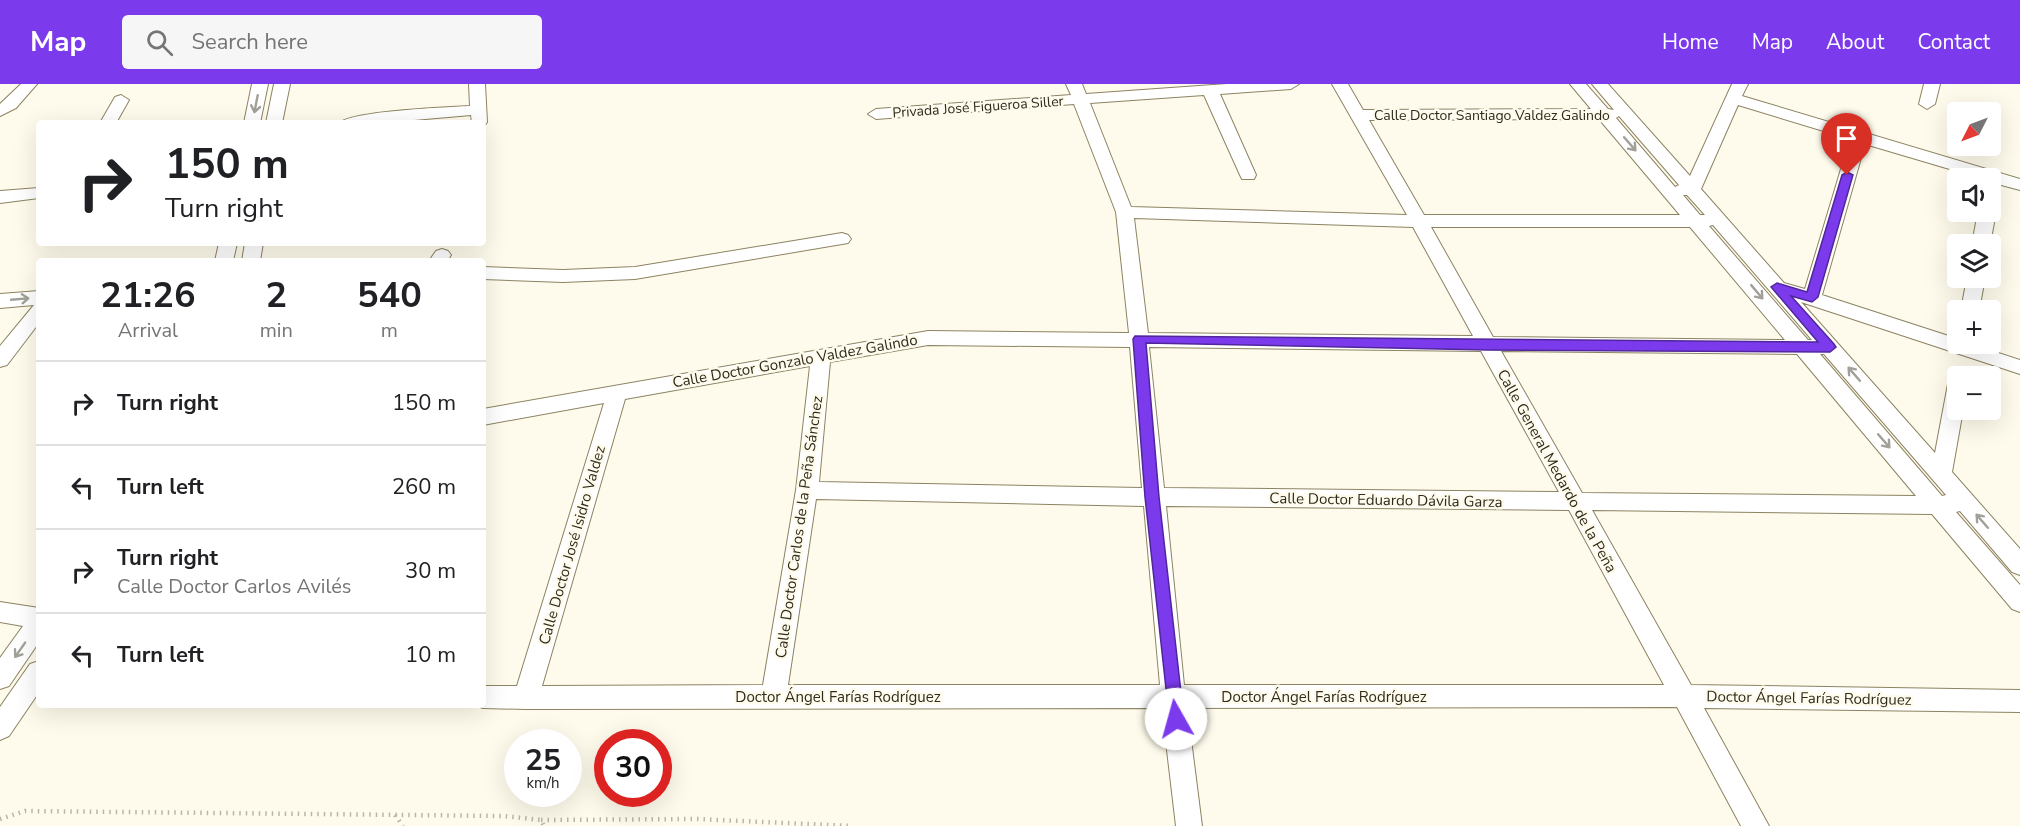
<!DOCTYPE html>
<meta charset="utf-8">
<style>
body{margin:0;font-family:"Nunito Sans",sans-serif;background:#f6f6f6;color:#202124;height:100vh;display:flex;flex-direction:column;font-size:22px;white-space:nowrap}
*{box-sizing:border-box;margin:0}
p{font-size:20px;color:#757577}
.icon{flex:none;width:33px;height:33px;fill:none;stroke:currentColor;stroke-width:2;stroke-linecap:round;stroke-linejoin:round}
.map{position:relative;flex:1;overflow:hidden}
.details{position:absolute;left:36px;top:174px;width:450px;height:450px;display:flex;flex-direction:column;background:#fff;border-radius:6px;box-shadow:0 6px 24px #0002}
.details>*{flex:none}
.top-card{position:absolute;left:36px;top:36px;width:450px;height:126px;border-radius:6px;box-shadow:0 6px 24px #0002;background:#fff;color:#202124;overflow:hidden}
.needle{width:39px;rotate:228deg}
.fabs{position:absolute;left:1947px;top:18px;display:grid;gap:12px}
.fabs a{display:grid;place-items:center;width:54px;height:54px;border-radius:6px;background:#fff;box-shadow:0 6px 24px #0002;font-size:30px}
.speed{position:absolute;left:504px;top:645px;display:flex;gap:12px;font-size:30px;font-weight:700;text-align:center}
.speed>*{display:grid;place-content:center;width:78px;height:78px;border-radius:50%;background:#fff;box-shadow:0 6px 24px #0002;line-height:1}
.speed small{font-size:15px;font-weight:400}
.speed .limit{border:9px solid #d22;background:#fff;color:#111}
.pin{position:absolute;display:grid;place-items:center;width:51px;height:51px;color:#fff;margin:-62px -26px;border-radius:50% 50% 50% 0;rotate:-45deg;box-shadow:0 0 6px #0007}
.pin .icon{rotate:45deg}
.me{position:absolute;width:66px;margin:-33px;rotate:353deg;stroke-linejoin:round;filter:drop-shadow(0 0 4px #0008)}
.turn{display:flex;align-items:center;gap:21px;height:126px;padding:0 30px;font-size:27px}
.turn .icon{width:78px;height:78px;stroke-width:2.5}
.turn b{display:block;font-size:42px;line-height:51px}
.eta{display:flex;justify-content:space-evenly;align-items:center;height:102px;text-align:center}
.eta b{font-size:36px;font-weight:700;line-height:42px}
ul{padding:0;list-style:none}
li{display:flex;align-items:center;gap:18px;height:84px;padding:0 30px;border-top:2px solid #e0e0e0}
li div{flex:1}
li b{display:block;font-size:22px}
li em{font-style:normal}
header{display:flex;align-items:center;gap:36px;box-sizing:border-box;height:84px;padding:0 30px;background:#7c3aed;color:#fff}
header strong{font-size:28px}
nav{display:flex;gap:33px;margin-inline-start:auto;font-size:21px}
.search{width:420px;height:54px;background:#f6f6f6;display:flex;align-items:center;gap:15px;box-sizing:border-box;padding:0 21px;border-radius:6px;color:#757577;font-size:22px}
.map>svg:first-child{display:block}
</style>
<header>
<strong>Map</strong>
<div class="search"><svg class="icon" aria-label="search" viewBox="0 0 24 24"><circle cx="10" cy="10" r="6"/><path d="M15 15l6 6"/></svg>Search here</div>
<nav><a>Home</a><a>Map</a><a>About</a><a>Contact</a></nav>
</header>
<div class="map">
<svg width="2020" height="742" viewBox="0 0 2020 742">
<rect width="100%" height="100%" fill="#fffbec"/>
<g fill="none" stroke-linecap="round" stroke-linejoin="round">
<defs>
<g id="minor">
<path d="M21 0H37L16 24 0 32V20Z"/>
<path d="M252 0H268L260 39H244Z"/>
<path d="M274 0H290L282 39H266Z"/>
<path d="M469 0H485L487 38 485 41 483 39H472L471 31 380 39H340C350 27 450 23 470 22Z"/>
<path d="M1066 0H1082L1086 10 1227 0H1299L1291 5 1220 10 1256 91 1254 95H1242L1240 91 1204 11 1090 19 1131 123 1407 131 1332 0H1348L1363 26 1591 25 1570 0H1586L1608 25 1614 26 1592 0H1608L1690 92 1732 0H1748L1742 12 2020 95V106L1990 98V94H1980L1865 60 1822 211 1958 255V260H1971L2020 276V290L1801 218 1935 369 1948 300 1951 295 1958 293V326H1963L1952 388 2020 465V491L2012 488 1960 427 1956 428 2020 501V528L2012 525 1932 430 1592 426 1691 601 2020 606V628L1704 624 1769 742H1741L1677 623 1187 624 1202 742H1176L1162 624 526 625 483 624 474 621H483V602H517L604 319 483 341V325L928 247 1129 249 1116 128 1074 20 876 35 868 30 876 25 1071 11ZM1738 21 1850 55 1805 205 1784 199 1701 105ZM1619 32 1679 101 1675 103 1616 34ZM1599 35 1680 131H1424L1369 36ZM1683 111H1687L1705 131H1700ZM1134 134 1413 143 1473 252 1148 249ZM1713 141 1812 256H1808L1709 142ZM1431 143H1690L1785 256 1493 253ZM928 261 1130 263 1142 404 819 398 830 278ZM1149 263 1481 267 1559 408 1164 404ZM1501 267 1797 270 1916 412 1582 409ZM1820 270H1824L1946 411 1942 412ZM810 282 796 406 763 601 542 602 625 315ZM816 415 1144 422 1160 601H788ZM1166 422 1569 426 1664 601H1184Z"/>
<path d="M1924 0H1940L1935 20 1927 25 1919 20Z"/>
<path d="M121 11 129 16 116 39H100L115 13Z"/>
<path d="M39 104V114L0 119V107Z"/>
<path d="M1990 123 1996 128 1990 160H1972L1978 128H1990Z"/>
<path d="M842 149 848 151 851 155 848 159 635 195 563 198 483 195V183L563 186 635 183Z"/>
<path d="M219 159H237L233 177H215Z"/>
<path d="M245 159H263L260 177H242Z"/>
<path d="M442 165 448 167 451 171 447 177H429L436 167Z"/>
<path d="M1967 194H1985L1979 226H1961Z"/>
<path d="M39 207V239L7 281 0 283V262L34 221 0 224V210Z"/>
<path d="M0 518 39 524V558L9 602 0 605V574L23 542 0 538Z"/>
<path d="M39 577V608L9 652 0 656V623L30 580Z"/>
</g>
</defs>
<use href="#minor" stroke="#8c8361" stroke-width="2"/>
<g stroke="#bab6a7" stroke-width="4.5" stroke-dasharray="1.5 5" stroke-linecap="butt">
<path d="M395 731 403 742"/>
<path d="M0 735 25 727 504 732 541 736 544 742"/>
<path d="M541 736 697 735 852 742"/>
</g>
<use href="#minor" fill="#fff" fill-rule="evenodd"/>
</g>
<defs><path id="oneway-shaft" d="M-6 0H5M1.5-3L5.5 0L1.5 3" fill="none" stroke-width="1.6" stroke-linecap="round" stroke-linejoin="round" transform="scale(1.5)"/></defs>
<g stroke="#a1a099">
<use href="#oneway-shaft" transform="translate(256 20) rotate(101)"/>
<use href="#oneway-shaft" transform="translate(1630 60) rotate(49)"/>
<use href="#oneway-shaft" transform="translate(1757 208) rotate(50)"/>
<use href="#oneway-shaft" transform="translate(20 215) rotate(-5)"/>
<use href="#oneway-shaft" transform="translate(1854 290) rotate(-131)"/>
<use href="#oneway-shaft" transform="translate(1884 357) rotate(49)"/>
<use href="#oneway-shaft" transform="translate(1982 437) rotate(-131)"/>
<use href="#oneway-shaft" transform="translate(20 566) rotate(125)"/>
</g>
<path fill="#7c3aed" stroke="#51269a" stroke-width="1.5" d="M1847 88 1853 91 1818 213 1812 218 1791 212 1834 260 1836 263 1830 268 1487 266 1146 259 1159 413 1184 635 1181 641 1176 643 1170 641 1145 413 1133 255 1135 252 1818 258 1771 203 1777 199 1807 208 1842 91Z"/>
<g text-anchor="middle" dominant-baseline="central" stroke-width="5" stroke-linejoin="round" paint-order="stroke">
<g font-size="14" fill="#2e2b1c" stroke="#fffbec">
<text transform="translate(978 23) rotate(-4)">Privada José Figueroa Siller</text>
<text x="1492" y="31">Calle Doctor Santiago Valdez Galindo</text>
</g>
<g font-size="15" fill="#2e2b1c" stroke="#fffbec">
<text transform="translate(795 277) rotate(-10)">Calle Doctor Gonzalo Valdez Galindo</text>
<text transform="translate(1557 387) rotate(61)">Calle General Medardo de la Peña</text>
<text transform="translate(1386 416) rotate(1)">Calle Doctor Eduardo Dávila Garza</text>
<text transform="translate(799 443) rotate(-82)">Calle Doctor Carlos de la Peña Sánchez</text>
<text transform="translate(572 461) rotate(-74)">Calle Doctor José Isidro Valdez</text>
<text x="838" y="613">Doctor Ángel Farías Rodríguez</text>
<text x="1324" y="613">Doctor Ángel Farías Rodríguez</text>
<text transform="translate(1809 614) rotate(1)">Doctor Ángel Farías Rodríguez</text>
</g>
</g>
</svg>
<div class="fabs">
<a><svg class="needle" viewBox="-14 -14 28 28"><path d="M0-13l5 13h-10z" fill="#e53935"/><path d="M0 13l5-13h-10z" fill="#757577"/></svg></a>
<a><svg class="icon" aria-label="sound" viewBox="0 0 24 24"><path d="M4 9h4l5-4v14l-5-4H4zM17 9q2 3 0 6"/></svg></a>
<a><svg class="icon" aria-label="layers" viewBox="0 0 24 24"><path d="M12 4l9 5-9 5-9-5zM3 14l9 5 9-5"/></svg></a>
<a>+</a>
<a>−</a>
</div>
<div class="speed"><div>25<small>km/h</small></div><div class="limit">30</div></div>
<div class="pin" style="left:1847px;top:91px;background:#d93025"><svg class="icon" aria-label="arrive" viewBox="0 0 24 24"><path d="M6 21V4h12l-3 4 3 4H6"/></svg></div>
<svg class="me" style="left:1176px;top:635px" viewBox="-20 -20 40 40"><circle r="19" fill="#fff"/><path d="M0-13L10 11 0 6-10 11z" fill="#7c3aed"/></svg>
<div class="top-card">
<div class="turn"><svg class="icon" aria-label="right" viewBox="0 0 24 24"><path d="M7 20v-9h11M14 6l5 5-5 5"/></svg><div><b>150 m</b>Turn right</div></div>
</div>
<section class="details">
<div class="eta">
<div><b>21:26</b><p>Arrival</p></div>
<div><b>2</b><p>min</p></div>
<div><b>540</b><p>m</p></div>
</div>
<ul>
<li><svg class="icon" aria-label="right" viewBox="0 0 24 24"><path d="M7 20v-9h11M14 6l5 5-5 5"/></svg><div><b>Turn right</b></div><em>150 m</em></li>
<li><svg class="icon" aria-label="left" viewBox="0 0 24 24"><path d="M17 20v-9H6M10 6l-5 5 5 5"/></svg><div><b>Turn left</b></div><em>260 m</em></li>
<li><svg class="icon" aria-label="right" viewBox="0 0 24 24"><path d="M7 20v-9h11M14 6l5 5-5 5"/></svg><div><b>Turn right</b><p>Calle Doctor Carlos Avilés</p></div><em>30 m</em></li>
<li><svg class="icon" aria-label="left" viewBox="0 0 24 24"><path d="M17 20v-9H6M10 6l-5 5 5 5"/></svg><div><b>Turn left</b></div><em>10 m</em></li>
</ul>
</section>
</div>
